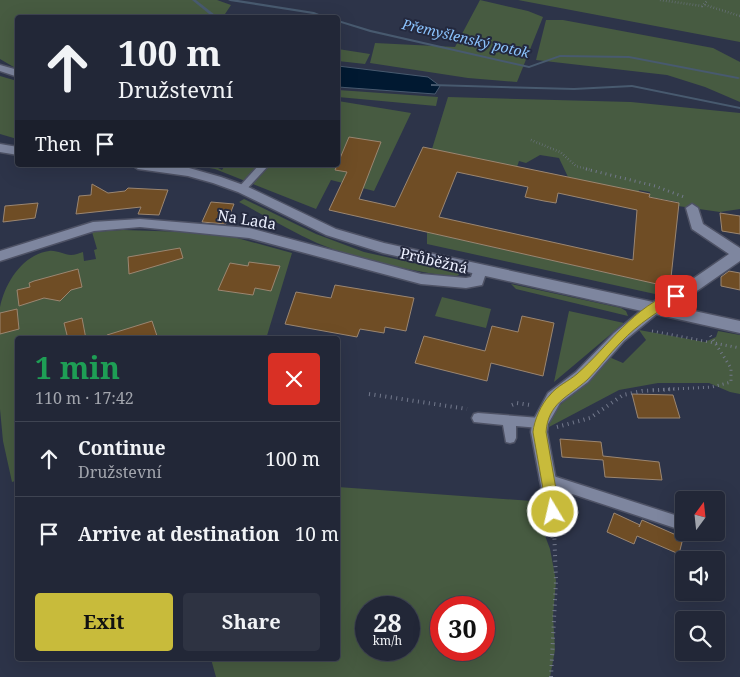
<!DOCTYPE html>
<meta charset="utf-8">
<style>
body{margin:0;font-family:"Noto Serif",serif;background:#2e3342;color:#f1f3f6;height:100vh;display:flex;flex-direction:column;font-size:19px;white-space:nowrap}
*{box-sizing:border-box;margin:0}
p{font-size:16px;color:#a2a5ad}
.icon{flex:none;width:28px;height:28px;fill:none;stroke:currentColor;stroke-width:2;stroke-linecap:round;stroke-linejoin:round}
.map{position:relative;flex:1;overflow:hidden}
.details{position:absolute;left:15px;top:336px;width:325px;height:325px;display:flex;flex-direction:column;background:#222737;border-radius:5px;box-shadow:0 5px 20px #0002,0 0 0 1px #3f4452}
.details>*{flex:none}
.top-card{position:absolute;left:15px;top:15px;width:325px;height:152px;border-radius:5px;box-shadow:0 5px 20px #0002,0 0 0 1px #3f4452;background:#222737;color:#f1f3f6;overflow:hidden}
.needle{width:32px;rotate:15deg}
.fabs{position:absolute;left:675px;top:491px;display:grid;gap:10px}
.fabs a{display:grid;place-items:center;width:50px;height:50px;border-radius:5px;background:#222737;box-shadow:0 5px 20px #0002,0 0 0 1px #3f4452;font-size:25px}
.speed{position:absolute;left:355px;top:596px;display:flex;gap:10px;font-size:25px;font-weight:700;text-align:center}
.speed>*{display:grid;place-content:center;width:65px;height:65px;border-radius:50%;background:#222737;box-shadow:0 5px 20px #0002,0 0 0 1px #3f4452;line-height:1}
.speed small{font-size:12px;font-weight:400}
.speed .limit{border:8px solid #d22;background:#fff;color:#111}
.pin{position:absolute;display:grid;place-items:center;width:42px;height:42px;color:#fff;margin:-21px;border-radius:10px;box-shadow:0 2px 8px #0006}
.me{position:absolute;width:55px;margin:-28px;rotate:351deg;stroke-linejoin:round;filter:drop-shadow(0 0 4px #0008)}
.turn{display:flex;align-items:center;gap:18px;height:105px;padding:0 20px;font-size:22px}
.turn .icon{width:65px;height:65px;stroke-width:2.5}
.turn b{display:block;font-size:35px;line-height:42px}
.then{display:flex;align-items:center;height:48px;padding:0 20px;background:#0003;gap:10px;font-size:19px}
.round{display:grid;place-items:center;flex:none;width:52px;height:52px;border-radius:5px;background:#2e3342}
.summary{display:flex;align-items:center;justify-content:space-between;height:85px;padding:0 20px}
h1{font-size:30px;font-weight:700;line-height:38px;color:#1e9e55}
.action{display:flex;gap:10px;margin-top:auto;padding:10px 20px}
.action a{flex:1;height:58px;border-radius:5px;background:#c8bb3b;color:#111;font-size:20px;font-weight:700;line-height:58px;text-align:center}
.action a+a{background:#2e3342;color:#f1f3f6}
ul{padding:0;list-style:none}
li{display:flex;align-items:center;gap:15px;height:75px;padding:0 20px;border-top:1px solid #3f4452}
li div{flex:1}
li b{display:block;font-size:19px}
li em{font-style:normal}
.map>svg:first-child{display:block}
</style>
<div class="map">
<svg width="740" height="677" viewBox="0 0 740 677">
<rect width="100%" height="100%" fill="#2d3449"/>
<g fill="#475b41" fill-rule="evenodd">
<path d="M0 0H217L231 5 223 17 18 18 17 69 0 59Z"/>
<path d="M480 0 528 11 543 17 517 82 468 78 370 63 375 43 455 47Z"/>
<path d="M518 0H740V42Z"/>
<path d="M546 20H563L713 48 740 62V102L705 87 667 75 536 60Z"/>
<path d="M338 49 370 54 365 64 338 61Z"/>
<path d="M0 76 17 81V139L0 134Z"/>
<path d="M338 90 438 97 436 106 338 97Z"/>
<path d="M448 97 631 102 740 113V209L720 212 678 206V202L650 197V192L639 190 638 194 568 177 559 158 540 155 526 163 519 161 517 167 432 149Z"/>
<path d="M338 101 411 113 374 191 331 180 316 209 215 169 192 165H212L222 170 225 165H338Z"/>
<path d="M244 199 316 234 364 252 458 273 459 275 454 277C408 270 360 261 317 243 291 231 265 216 239 202Z"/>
<path d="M123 230 219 233 292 253 266 339H18V480L12 482 3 441 0 409V307C5 283 22 255 49 251 57 250 64 255 71 255 75 255 79 253 83 252L84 261 96 259 94 250 97 249 92 232Z"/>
<path d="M427 232 670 287 655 294 427 244Z"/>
<path d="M511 284 621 308 626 311 628 316 516 289Z"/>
<path d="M442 297 491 309 486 328 435 316Z"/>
<path d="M569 311 624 323 554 382Z"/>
<path d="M639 330 705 342 716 337 718 331 740 335V394L730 392 709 383H658L619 390 549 427C550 407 572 397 586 383 594 375 601 366 609 357L623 363 646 340Z"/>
<path d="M338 487 532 501 550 549 556 581 553 616 555 650 550 677H216L211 659H338ZM366 608H409V650H366ZM441 608H484V650H441Z"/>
</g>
<path fill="#011931" stroke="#485a6f" d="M338 66 428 77 440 86 435 94 338 87Z"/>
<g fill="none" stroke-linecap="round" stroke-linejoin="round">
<g fill="#485a6f" fill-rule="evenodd">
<path d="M192 0H196L219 18H214Z"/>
<path d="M228 0H238L314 12 329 18H322L313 14 230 1Z"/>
<path d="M338 20 371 30 529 66 560 55 629 56 738 77 740 78 738 79 629 58 560 57 529 68 370 32 338 22Z"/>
<path d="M431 84 574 88 632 85 740 107V109L632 87 574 90 433 86H431Z"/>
</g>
</g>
<g fill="#6f4d25" stroke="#9b8671" fill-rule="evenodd">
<path d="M349 137 381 142 359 199 395 207 423 147 650 194 649 197 679 203 670 287 329 210 347 172 335 170ZM457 172 528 187 525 197 544 201 556 203 558 193 637 210 633 260 439 217Z"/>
<path d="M92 184 108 193 125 191 128 188 168 190 159 215 138 214 141 207 76 214 79 196 91 195Z"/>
<path d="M211 202 234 204 226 224 202 222Z"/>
<path d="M38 203 35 218 3 222 5 206Z"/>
<path d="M720 213 740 216V234L722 231Z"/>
<path d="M180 248 183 258 129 274 128 257Z"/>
<path d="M249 262 280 266 271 291 255 288 253 295 218 290 230 263 248 266Z"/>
<path d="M78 269 82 287 71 290 60 301 44 298 19 306 17 290 30 287 29 283 34 281Z"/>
<path d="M729 271 740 273V290L721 286V277Z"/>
<path d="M335 285 414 298 406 331 385 327 384 333 360 329 357 337 285 324 296 292 331 298Z"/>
<path d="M17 309 19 329 0 334V313Z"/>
<path d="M522 316 554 323 543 376 491 363 487 381 415 363 424 336 485 351 492 326 518 332Z"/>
<path d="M82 318 86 339H68L64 323Z"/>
<path d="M152 321 158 339H108L107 335Z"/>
<path d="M632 394 673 395 680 418H638Z"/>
<path d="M560 439 601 442 603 456 659 462 662 480 605 477 603 460 562 457Z"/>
<path d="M614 513 640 525 639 527 642 520 683 538 679 554 637 536 634 544 607 532Z"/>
</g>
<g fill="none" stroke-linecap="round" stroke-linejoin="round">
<defs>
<g id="service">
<path d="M259 165H269L245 191H239V187Z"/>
<path d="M478 413 540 418 544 419 546 423 544 427 540 428 516 426V438L514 442 510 443 506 442 503 425 474 422 472 418 474 414Z"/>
<path d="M547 474 684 518V531L542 484 540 480 542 476Z"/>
<path d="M698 532H713V533L711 538 706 540 701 538Z"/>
</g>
<g id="minor">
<path d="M0 65 18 70V77L0 71Z"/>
<path d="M692 204 698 208 703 224 740 248V261L694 293 659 312 624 341 588 382 560 403 548 424 547 432 562 512 559 518 553 520 547 518 531 432 532 423 548 393 576 372 614 333 649 304 684 285 729 254 692 229 686 208Z"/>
<path d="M140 219 249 228 421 274 466 278 471 277 475 266H485L487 270 482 285 466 288 421 284 249 238 140 227 94 231 0 261V251L93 222Z"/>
</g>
<g id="tertiary">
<path d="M0 144 18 147V155L0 152Z"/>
<path d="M132 165H166L189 168 221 177 246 186 336 229 384 243 740 321V333L383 253 326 235 238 192 213 183 188 176 138 169Z"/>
</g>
</defs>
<use href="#service" stroke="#4e5265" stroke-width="3"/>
<use href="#minor" stroke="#4e5265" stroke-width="3"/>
<use href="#tertiary" stroke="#4e5265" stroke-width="3"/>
<g stroke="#73798c" stroke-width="2.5" stroke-dasharray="0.5 2.5" stroke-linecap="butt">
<path d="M660 0 702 6 708 0"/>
<path d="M705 5 740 16"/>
<path d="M531 140 560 152 576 166 591 170"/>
</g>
<g stroke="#73798c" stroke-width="3" stroke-dasharray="1 4" stroke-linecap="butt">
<path d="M586 169 655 186 684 197"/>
<path d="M652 331 740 348"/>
<path d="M653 390 712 387 731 382V368L710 335"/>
</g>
<g stroke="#73798c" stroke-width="4" stroke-dasharray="1 4.5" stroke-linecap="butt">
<path d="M369 394 467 409"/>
<path d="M512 405 517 403 530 405 531 403"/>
<path d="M557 427 590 418 623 395 642 391 675 389"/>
<path d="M551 677 556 581 554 528"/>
</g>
<use href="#service" fill="#7e869f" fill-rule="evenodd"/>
<use href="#minor" fill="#7e869f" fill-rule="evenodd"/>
<use href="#tertiary" fill="#7e869f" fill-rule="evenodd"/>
</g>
<path fill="#c8bb3b" stroke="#827a26" d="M676 292 682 296 680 299C659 310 638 324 621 342 609 354 599 368 587 380 568 397 548 403 546 432L560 512 558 517 553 519 548 517 533 432C534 421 541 404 550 395 557 386 569 381 577 374 609 346 634 305 676 292Z"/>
<g text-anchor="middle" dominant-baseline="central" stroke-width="4" stroke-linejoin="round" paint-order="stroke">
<g font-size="14" font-style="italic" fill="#8bc3fd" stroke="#24293e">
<text transform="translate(466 38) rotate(13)">Přemyšlenský potok</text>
</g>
<g font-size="15" fill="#ecf0ff" stroke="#24293e">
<text transform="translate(247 219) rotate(9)">Na Lada</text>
<text transform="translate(434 260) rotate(13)">Průběžná</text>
</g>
</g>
</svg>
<div class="fabs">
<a><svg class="needle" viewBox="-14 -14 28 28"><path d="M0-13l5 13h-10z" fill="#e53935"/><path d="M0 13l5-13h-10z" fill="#a2a5ad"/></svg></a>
<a><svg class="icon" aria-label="sound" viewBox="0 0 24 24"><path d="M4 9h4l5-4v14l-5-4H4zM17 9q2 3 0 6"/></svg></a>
<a><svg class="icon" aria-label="search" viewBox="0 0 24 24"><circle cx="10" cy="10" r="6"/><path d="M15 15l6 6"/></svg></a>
</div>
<div class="speed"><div>28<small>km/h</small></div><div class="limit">30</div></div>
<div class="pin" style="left:676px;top:296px;background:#d93025"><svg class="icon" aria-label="arrive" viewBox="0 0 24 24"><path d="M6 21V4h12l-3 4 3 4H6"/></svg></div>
<svg class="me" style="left:553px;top:512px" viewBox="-20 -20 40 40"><circle r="17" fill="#c8bb3b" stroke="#fff" stroke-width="3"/><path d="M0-11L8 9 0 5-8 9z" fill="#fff"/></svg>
<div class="top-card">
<div class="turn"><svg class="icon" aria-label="ahead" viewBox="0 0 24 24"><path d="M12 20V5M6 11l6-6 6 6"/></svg><div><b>100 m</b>Družstevní</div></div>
<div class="then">Then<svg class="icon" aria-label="arrive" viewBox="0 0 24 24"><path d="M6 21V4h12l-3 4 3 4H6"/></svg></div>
</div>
<section class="details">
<div class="summary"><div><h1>1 min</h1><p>110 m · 17:42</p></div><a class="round" style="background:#d93025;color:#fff"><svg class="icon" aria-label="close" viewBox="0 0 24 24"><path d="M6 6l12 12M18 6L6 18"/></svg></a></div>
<ul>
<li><svg class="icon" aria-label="ahead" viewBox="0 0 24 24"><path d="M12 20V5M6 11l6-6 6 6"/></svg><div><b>Continue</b><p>Družstevní</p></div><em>100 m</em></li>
<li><svg class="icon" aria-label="arrive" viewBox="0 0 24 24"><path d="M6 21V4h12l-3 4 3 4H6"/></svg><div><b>Arrive at destination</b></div><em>10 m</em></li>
</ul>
<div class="action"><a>Exit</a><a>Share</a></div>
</section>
</div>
